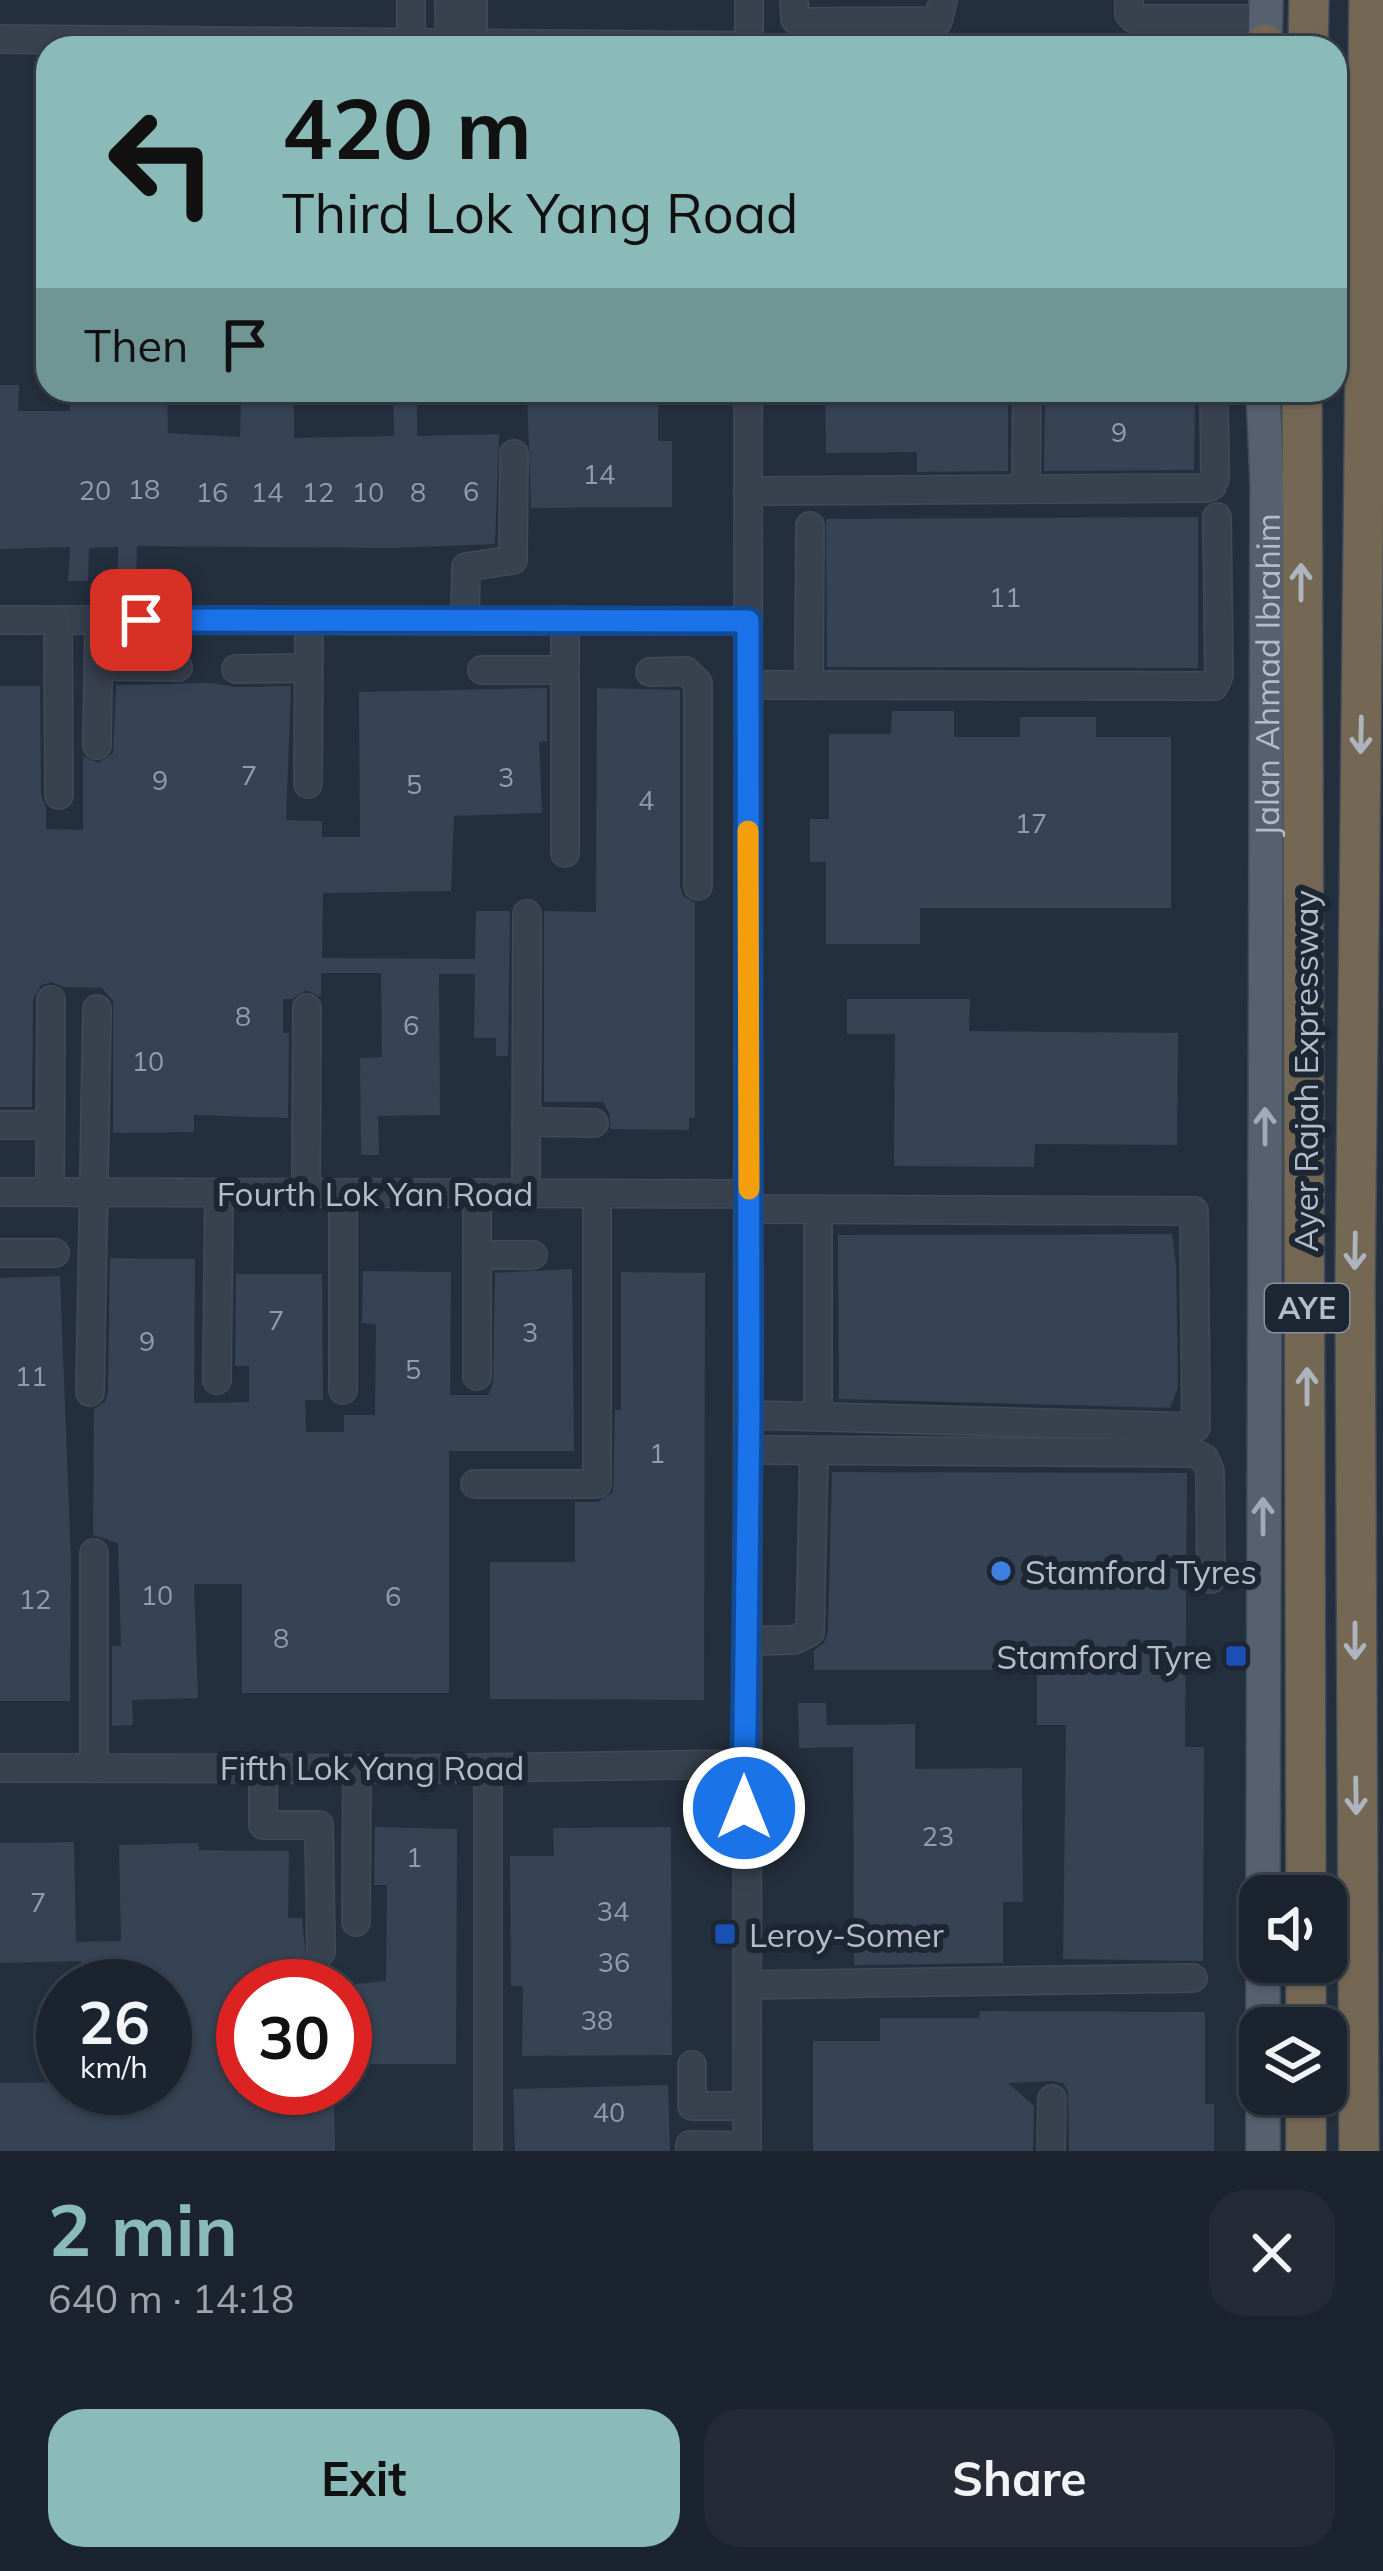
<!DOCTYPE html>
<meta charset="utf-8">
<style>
body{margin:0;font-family:Mulish,sans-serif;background:#242b36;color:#f1f3f6;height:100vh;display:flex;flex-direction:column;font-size:45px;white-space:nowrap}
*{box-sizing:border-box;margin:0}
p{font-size:39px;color:#a0a4aa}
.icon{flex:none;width:66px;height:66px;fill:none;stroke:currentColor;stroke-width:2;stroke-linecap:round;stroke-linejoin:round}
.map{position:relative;height:2151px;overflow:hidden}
.details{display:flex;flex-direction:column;background:#1b232e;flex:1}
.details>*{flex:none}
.guide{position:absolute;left:36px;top:36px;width:1311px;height:366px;border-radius:36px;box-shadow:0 3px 9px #0004,0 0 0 3px #39404a;background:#8bbbb9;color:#111;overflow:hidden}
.buttons{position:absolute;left:1239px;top:1875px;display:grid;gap:24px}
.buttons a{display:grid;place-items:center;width:108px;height:108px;border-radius:24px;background:#1b232e;box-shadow:0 3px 9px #0004,0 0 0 3px #39404a;font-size:60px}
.speed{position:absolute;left:36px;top:1959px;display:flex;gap:24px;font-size:60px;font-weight:700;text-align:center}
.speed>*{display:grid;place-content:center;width:156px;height:156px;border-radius:50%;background:#1b232e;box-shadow:0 3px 9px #0004,0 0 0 3px #39404a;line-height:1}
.speed small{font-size:30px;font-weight:400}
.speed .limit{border:18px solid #d22;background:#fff;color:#111}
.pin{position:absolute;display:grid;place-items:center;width:102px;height:102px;color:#fff;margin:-51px;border-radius:24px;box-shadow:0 6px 18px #0006}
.me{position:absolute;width:132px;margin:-66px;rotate:0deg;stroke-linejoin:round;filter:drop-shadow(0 0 9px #0008)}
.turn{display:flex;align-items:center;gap:42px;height:252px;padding:0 48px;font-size:54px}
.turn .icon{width:156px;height:156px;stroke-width:2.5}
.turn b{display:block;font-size:84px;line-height:102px}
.then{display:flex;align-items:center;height:114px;padding:0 48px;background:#0003;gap:24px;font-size:45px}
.round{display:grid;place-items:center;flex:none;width:126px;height:126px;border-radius:36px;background:#242b36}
.head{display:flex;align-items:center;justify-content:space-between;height:204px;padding:0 48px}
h1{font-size:72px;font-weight:700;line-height:90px;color:#8bbbb9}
.cta{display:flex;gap:24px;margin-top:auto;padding:24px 48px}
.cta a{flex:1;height:138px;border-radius:36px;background:#8bbbb9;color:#111;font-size:48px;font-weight:700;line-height:138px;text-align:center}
.cta a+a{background:#242b36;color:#f1f3f6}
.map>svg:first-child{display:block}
</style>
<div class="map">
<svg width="1383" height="2151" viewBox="0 0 1383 2151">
<rect width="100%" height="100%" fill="#242f3e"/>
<g fill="#364354">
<path d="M0 385H19L18 411H70V390H167L168 433 240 437 241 390H294V438L394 436 393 390H417V436L499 434 495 544 393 548 137 546 136 582 118 581V547L89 548 88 581H68L70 547 0 549Z"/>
<path d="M527 390H658V441H672V507L531 508Z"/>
<path d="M825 390H1008V471L917 472V452L826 453Z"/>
<path d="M1045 390H1195L1194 470 1044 471Z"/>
<path d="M1198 517V668L827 667 826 519Z"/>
<path d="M212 683 236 687 291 686 286 820 322 821V837H360L359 692 547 688V741L539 742 542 813 454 816 451 891 323 893 322 958 475 959 476 911H510L508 1056H496V1038H474L475 974H439L440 1115 378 1116 379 1155H361L360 1058 382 1057 381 973H321V997L306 990 292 999H283V1033H289L288 1118 194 1115V1132L113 1133V1001L102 988 63 987 52 982 41 985 33 999 32 1107H0V686H40L41 795 46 807V829L83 830V756L98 763 113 753 116 685Z"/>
<path d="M597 688 680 690V886L683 896 695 903V1118H689V1130L610 1129V1115L603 1102H544V911L596 912Z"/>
<path d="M892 711H954V737H1020V717H1096V737H1171V908H920V944H826V862H810V819H829V734H891Z"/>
<path d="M847 999H970L969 1031 1178 1033 1177 1145 1035 1144 1034 1167 894 1166 895 1034H847Z"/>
<path d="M1172 1234 1176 1264 1178 1387 1170 1408 839 1399 838 1235Z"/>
<path d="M110 1258 195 1259 194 1403 249 1402V1366H235L236 1274H322L323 1400H305L306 1432H344V1415H375L376 1324 362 1323 363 1271 451 1272 450 1395H488L493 1384 495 1273 572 1269 574 1451H449V1693H242V1584H194L198 1698 132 1700 133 1725 112 1726V1646H121L118 1543 93 1535 94 1409 105 1402 108 1392Z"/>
<path d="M621 1272 705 1273 704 1700 490 1699V1562H575V1502H598L613 1492 615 1410H621Z"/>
<path d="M60 1276 71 1560 70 1701H0V1278Z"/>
<path d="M832 1472 1187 1473 1185 1747H1204L1203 1961 1063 1959 1066 1725H1037V1670H814V1650L824 1643 828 1632Z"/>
<path d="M798 1703H826L827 1725 915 1724V1769L1022 1768 1023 1902H1003V1963L854 1965 853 1747 799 1748Z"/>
<path d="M375 1827 457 1829 456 2064H345V1985L386 1981 387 1885H374Z"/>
<path d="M671 1827 672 2055 522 2056 523 1986H511L510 1856H554L553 1828Z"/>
<path d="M74 1842 76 1942 121 1941 119 1845 198 1843 199 1850 289 1851 288 1918H302L309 1986H243V2088H334L335 2151H0V2083L63 2082V2088H165V1986H81V1961L0 1963V1843Z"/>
<path d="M980 2011 1205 2012V2104H1214V2151H1069L1068 2091 1063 2083 1051 2081 1008 2083 1034 2106 1033 2151H813V2041H880V2018H979Z"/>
<path d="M668 2085 670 2151H515L513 2089Z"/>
</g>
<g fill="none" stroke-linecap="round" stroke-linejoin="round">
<defs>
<g id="minor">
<path d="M411 0V43"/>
<path d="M449 0 450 43"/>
<path d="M473 0V43"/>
<path d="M794 0 795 19 802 22 938 21 943 0"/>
<path d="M1129 0V14L1134 19H1266"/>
<path d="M0 39 749 46"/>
<path d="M749 48V0"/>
<path d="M1026 489 1027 390"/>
<path d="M748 491 1205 488 1212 486 1215 478 1214 390"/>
<path d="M0 620 748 621"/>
<path d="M58 620 59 795"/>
<path d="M465 620 466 567 513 560 514 454"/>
<path d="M565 620V853"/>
<path d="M98 666 178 667"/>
<path d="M236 669 308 668"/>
<path d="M482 670H565"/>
<path d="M650 672 686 671 698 683V886"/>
<path d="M748 685 1214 686 1219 675 1217 517"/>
<path d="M809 685 810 526"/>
<path d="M97 745 99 620"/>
<path d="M308 784 309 621"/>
<path d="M526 1122 594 1123"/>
<path d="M0 1125H50"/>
<path d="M0 1192 749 1194"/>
<path d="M50 1192 51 1000"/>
<path d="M306 1193 307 1008"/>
<path d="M343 1193V1390"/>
<path d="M477 1193V1376"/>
<path d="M526 1193 527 914"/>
<path d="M749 1209 1194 1211 1196 1427 749 1415"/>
<path d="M0 1253H55"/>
<path d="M477 1255H533"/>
<path d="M217 1380 219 1192"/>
<path d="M90 1392 97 1009"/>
<path d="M818 1417V1209"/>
<path d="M749 1450 1194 1453 1205 1459 1210 1471 1211 1579"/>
<path d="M475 1484H597V1194"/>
<path d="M748 1641 794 1640 810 1632 814 1451"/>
<path d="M0 1768 417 1769 744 1764"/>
<path d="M94 1768V1553"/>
<path d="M263 1768V1825H319L321 1952"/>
<path d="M488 1768V2151"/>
<path d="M356 1922 357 1768"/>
<path d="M747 1985 1193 1978"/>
<path d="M692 2065V2106H747"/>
<path d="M690 2151V2145L747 2146"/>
<path d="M747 2151C747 1564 749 977 748 390"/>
<path d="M1051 2151 1052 2099"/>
</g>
<g id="major">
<path d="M1265 48 1266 0"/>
<path id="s1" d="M1263 1896 1267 484 1263 390"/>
<path d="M1263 1962V2028"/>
<path d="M1263 2094V2151"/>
</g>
<g id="highway">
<path d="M1265 44 1266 48"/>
<path d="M1308 48 1309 0"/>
<path d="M1302 390 1306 1896"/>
<path d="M1306 2028V1962"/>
<path d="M1306 2151V2094"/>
<path d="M1359 2151 1355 1288 1369 0"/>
</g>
</defs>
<use href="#minor" stroke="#414a57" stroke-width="30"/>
<use href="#major" stroke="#414a57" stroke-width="36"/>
<use href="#highway" stroke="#434c59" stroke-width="42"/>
<use href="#minor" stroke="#38414e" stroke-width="27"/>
<use href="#major" stroke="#56606e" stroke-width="33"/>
<use href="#highway" stroke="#746855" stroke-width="39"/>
</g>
<defs><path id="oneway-shaft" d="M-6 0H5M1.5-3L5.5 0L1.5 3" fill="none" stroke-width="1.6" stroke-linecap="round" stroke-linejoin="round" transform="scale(3)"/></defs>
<g stroke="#aeb4bd">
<use href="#oneway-shaft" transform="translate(1301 582) rotate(-90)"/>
<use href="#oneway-shaft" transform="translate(1361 735) rotate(91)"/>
<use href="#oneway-shaft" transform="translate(1355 1251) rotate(91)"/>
<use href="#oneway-shaft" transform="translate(1307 1386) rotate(-90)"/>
<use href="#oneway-shaft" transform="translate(1355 1641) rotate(90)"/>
<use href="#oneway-shaft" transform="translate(1356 1796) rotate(89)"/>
</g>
<g stroke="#a1aab7">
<use href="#oneway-shaft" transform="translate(1265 1126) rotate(-90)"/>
<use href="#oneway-shaft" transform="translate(1263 1516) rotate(-90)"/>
</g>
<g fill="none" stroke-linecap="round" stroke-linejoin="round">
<defs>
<path id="route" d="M141 620 748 621 749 1415 744 1808"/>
</defs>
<use href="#route" stroke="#114b97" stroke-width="30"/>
<use href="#route" stroke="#1a73e8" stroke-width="21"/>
<path stroke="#f59e0b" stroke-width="21" d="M748 831 749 1189"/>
</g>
<circle fill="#3f7fe0" stroke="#1d2633" stroke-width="4.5" cx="1001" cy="1571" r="12"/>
<g fill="#1a4fb4" stroke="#1d2633" stroke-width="4.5">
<rect x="1224" y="1644" width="24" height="24" rx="6"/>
<rect x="713" y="1922" width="24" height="24" rx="6"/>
</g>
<g text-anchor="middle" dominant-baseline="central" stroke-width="12" stroke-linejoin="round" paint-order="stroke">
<g font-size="27" fill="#929caa">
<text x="1119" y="432">9</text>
<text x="599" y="474">14</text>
<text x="144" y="489">18</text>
<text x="95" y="490">20</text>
<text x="471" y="491">6</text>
<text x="212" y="492">16</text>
<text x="267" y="492">14</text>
<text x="318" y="492">12</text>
<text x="368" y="492">10</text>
<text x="418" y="492">8</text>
<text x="1005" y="597">11</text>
<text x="249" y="775">7</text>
<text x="506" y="777">3</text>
<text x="160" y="780">9</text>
<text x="414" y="784">5</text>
<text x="646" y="800">4</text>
<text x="1031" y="823">17</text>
<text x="243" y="1016">8</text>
<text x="411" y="1025">6</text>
<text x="148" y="1061">10</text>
<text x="276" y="1320">7</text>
<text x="530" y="1332">3</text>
<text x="147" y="1341">9</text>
<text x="413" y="1369">5</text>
<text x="31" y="1376">11</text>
<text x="657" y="1453">1</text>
<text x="157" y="1595">10</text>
<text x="393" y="1596">6</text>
<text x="35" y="1599">12</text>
<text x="281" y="1638">8</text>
<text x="938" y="1836">23</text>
<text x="414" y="1857">1</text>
<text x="38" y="1902">7</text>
<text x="613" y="1911">34</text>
<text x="614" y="1962">36</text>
<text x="597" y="2020">38</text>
<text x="609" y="2112">40</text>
</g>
<rect fill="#1d2633" stroke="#878f9c" stroke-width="3" x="1265" y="1284" width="84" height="48" rx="9"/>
<g font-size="30" font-weight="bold" fill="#b4bcc9">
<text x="1307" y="1308">AYE</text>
</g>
<g font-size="33" fill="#b4bcc9" stroke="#1d2633">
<text stroke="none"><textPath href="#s1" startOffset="1221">Jalan Ahmad Ibrahim</textPath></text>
<text transform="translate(1305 1071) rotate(-90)">Ayer Rajah Expressway</text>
<text x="375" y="1193">Fourth Lok Yan Road</text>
<text x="372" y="1767">Fifth Lok Yang Road</text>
</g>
<g font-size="33" fill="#b4bcc9" stroke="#1d2633" text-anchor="start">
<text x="1025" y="1571">Stamford Tyres</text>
<text x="1212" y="1656" text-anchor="end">Stamford Tyre</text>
<text x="749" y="1934">Leroy-Somer</text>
</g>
</g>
</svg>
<div class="buttons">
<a><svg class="icon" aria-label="sound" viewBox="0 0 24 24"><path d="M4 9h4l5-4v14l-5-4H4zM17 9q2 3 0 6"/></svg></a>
<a><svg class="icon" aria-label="layers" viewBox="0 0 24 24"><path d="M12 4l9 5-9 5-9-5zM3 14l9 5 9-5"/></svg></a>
</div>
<div class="speed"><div>26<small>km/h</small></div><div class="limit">30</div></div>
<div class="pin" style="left:141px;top:620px;background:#d93025"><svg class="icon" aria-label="arrive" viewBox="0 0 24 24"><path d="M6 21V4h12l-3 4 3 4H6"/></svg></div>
<svg class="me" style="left:744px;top:1808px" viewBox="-20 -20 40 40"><circle r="17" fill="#1a73e8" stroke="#fff" stroke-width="3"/><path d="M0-11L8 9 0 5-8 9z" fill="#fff"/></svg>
<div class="guide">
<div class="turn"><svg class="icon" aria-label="left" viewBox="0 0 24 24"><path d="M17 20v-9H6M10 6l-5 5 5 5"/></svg><div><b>420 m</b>Third Lok Yang Road</div></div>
<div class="then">Then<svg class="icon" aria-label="arrive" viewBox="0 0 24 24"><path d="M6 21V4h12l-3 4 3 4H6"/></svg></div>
</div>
</div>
<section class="details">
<div class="head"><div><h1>2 min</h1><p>640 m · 14:18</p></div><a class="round"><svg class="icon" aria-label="close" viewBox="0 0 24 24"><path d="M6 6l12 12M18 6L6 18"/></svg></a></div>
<div class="cta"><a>Exit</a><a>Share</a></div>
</section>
